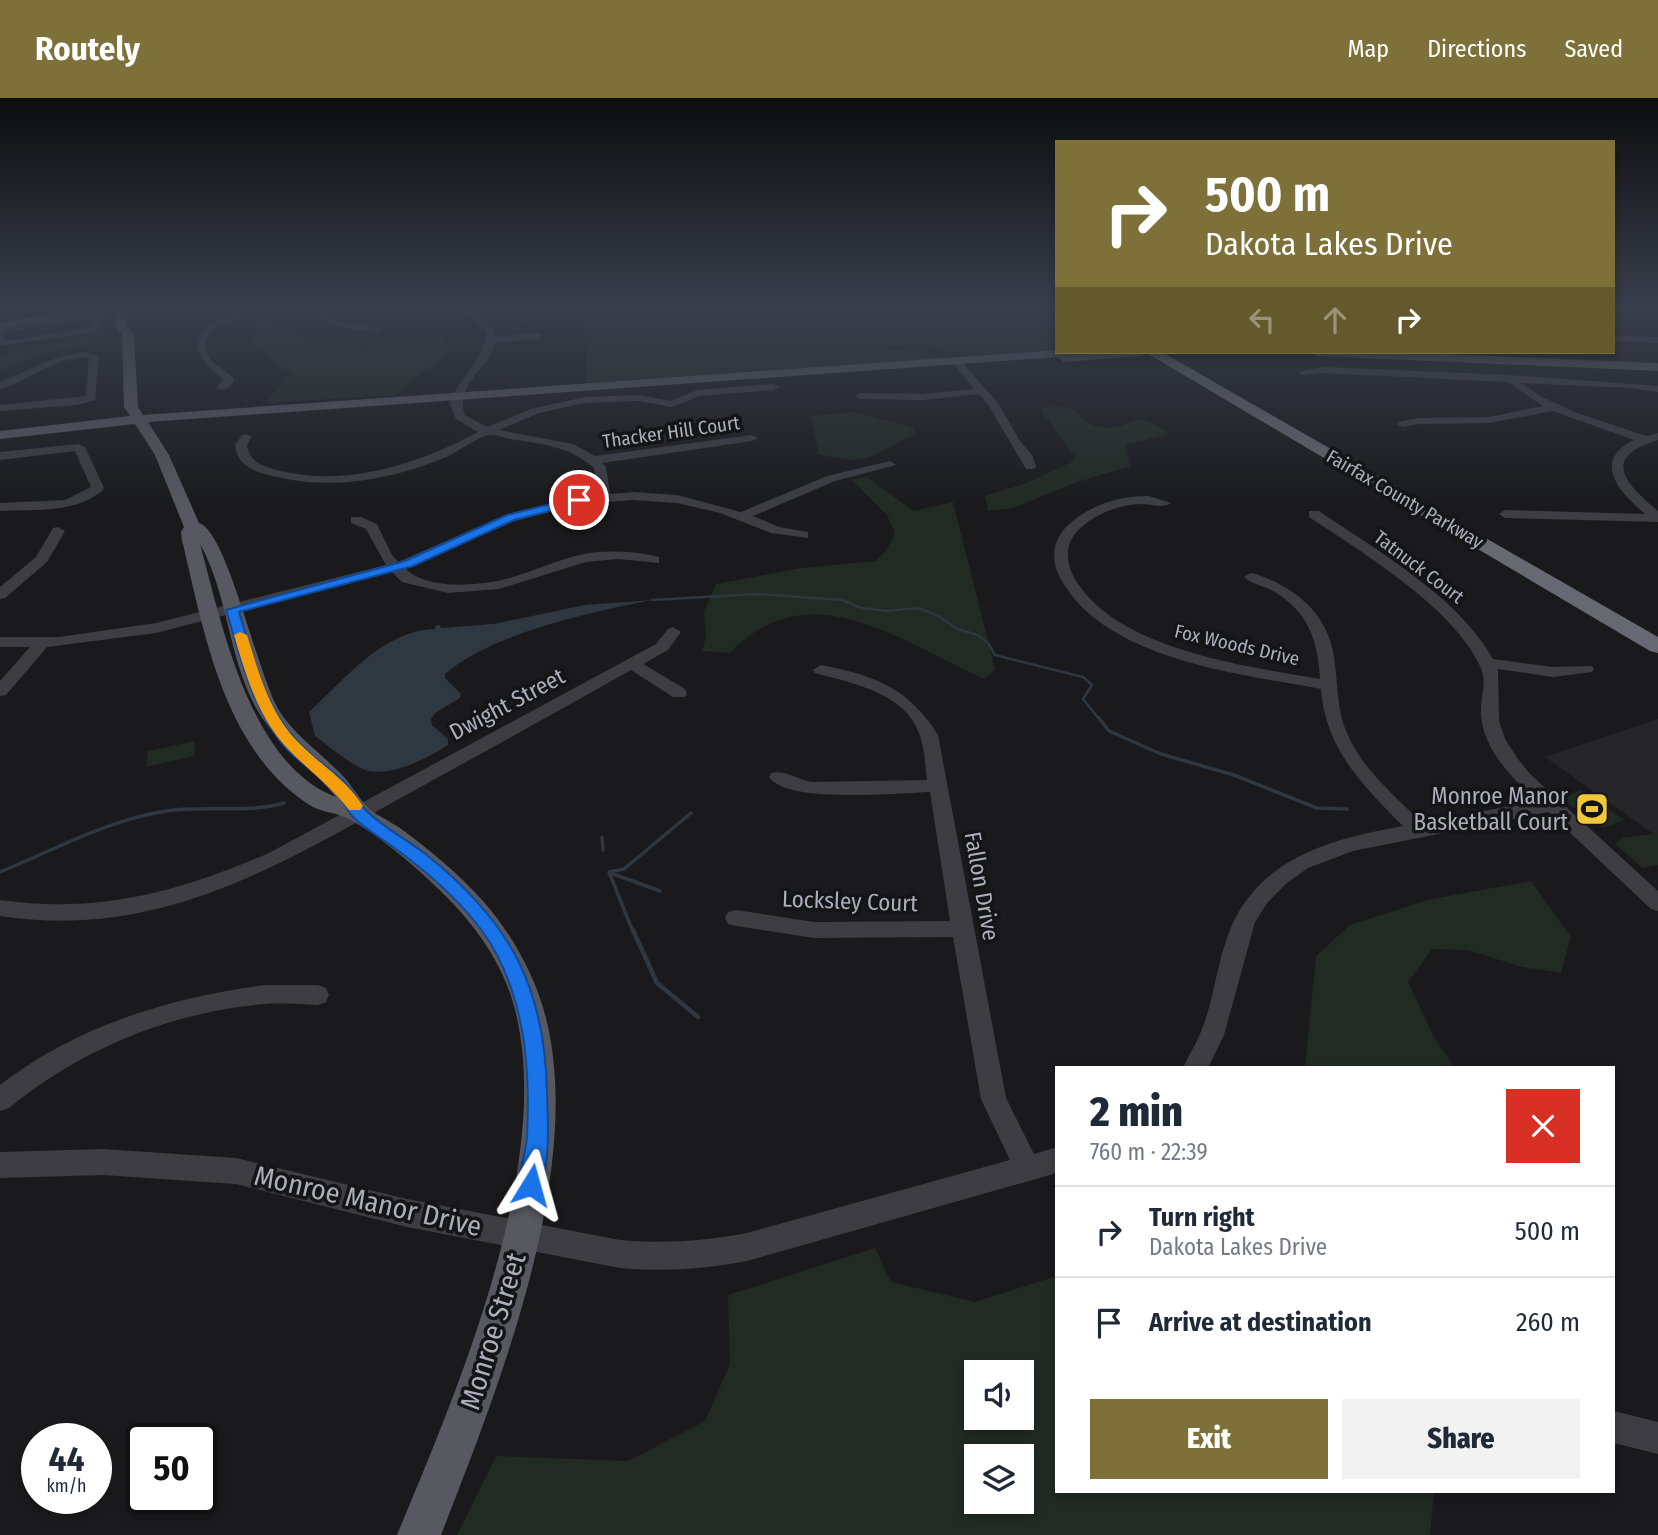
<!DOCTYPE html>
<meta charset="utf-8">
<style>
body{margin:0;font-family:"Fira Sans Condensed",sans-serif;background:#f2f2f3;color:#1f2937;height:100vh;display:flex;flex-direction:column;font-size:26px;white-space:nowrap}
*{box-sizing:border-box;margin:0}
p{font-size:23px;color:#747a83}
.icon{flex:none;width:38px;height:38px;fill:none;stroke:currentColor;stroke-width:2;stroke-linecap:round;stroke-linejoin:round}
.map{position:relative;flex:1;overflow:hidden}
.side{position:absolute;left:1055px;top:968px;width:560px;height:427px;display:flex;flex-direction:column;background:#fff;border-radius:0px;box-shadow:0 4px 10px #0003}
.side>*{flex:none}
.top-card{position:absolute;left:1055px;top:42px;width:560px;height:214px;border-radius:0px;box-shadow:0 4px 10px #0003;background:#7e7039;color:#fff;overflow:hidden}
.controls{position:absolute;left:964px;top:1262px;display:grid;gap:14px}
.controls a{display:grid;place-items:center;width:70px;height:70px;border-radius:0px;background:#fff;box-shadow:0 4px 10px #0003;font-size:35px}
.speed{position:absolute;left:21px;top:1325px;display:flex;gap:14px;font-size:35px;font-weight:700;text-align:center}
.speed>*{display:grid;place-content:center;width:91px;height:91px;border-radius:50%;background:#fff;box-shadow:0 4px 10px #0003;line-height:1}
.speed small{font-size:18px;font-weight:400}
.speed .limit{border:4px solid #111;border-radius:10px;background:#fff;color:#111}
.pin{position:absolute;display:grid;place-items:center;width:60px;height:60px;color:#fff;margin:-30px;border:4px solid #fff;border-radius:50%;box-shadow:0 2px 7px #0007}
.me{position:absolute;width:77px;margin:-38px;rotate:8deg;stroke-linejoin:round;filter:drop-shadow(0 0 5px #0008)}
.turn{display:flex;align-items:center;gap:24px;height:147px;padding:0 35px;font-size:32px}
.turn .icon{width:91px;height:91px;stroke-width:2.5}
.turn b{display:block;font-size:49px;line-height:60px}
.lanes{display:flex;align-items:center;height:66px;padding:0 35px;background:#0003;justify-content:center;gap:35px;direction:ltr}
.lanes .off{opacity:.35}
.round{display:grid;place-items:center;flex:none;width:74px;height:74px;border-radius:0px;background:#f2f2f3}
.head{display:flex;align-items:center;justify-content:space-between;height:119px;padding:0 35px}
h1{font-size:42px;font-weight:800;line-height:52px}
.cta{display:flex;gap:14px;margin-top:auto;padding:14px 35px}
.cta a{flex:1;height:80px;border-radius:0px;background:#7e7039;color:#fff;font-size:28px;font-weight:800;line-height:80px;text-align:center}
.cta a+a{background:#f2f2f3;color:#1f2937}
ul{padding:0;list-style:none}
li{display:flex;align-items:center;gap:21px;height:91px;padding:0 35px;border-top:2px solid #e0e1e3}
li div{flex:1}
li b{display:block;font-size:26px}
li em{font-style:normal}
header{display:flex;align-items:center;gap:42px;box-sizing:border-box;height:98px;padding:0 35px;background:#7e7039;color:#fff}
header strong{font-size:33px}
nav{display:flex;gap:38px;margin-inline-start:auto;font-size:24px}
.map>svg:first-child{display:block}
</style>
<header>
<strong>Routely</strong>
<nav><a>Map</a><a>Directions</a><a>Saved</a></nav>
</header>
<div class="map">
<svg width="1658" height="1437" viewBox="0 0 1658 1437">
<rect width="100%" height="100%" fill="#1a1a1c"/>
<path fill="#262629" d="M1658 621V739L1545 659Z"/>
<g fill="#212a23" fill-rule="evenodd">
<path d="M618 208H1034L1057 227V252L965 258 923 246 884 249 887 253 918 252 931 253 943 260 586 287 585 221 519 226 510 213Z"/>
<path d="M241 218 271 223 302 237 361 251 427 246 442 237 448 253 396 297 265 305 291 276 250 244 258 225 235 220Z"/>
<path d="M107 231 106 244 47 254 0 272V257L76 242 80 236Z"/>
<path d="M1051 308 1074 311C1088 328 1101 334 1123 327 1127 325 1134 322 1139 321 1149 321 1161 330 1169 336L1126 347 1130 368 1071 386 1014 410 988 413 985 398 1027 385 1072 364 1075 359 1040 311Z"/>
<path d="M854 314 913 330 916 336C870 355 875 370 819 356L811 318Z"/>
<path d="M866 379 914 413 953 404 995 571 985 581C903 545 809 471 730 555L702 553 706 539 704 514 716 486 801 470 876 463 887 451 895 435 887 417 852 382Z"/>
<path d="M195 643 194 658 146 669 148 653Z"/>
<path d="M1581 692 1624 722 1603 730 1560 700Z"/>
<path d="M1658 735V767L1643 770 1615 746 1623 740Z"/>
<path d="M1531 783 1571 839 1561 875 1522 869 1468 852 1432 851 1408 884 1434 939 1454 969H1305L1316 858 1350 827 1427 802Z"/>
<path d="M875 1150 891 1184 975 1204 1057 1178V1393H1434L1430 1437H457L496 1358 628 1363 705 1323 730 1266 728 1197ZM976 1274H1022V1320H976ZM976 1358H1022V1404H976Z"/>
</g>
<path fill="#2f3740" d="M652 502C591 514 493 535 445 576V580L461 596 460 600 435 615 431 621 432 627 448 641V647C428 660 390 680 365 672 348 665 330 649 315 638L309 614C344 582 383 532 435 531L436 527H440L441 530 493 526 585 507Z"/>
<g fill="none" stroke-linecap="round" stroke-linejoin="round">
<path stroke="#2f3740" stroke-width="2.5" d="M652 502 757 496 842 502 861 510 887 513 919 510 940 519 957 531 978 537 988 545 995 557 1083 579 1092 587 1083 601 1099 621"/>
<g stroke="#2f3740" stroke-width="3.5">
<path d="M1098 619 1109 633 1161 656 1234 677 1317 710 1347 711"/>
<path d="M602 739 603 752"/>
<path d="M0 774C54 752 108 722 166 713 206 707 245 716 284 705"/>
<path d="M609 774 633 834"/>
<path d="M609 774 624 771 691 715"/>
<path d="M613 776 660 793"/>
</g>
<path stroke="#2f3740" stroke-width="4.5" d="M633 832 657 885 698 919"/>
<g fill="#3d3d43" fill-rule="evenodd">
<path d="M256 208H272C256 217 189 226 209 259 214 268 227 273 234 280 233 288 227 293 218 291L217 289 224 281C168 241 211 221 256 208Z"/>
<path d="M307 208H316L336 222 384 231 379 234C353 231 324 231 307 208Z"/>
<path d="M446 208C467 208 482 218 495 234V239L538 235 543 238 538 241 495 245C487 272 454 287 465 317L487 329 531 311 585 299 638 297 671 303 697 292 774 286 779 289 774 292 699 298 672 309 638 303 585 305 539 315 499 332 573 346 595 358 752 337 758 340 752 343 602 365 606 369 610 396 633 394 677 397 741 414 827 378 890 363 896 367 835 383 753 418 779 429 808 434V440L771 435 720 415 677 405 633 402 579 406 515 423 405 470C425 491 470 488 497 483 527 477 554 462 584 456 609 452 635 453 659 459V465L618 461 586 464 499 491 448 495 402 484 392 474 156 535 47 549 6 597 0 598V583L30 549H0V539H59L156 525 386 467 366 431 351 425V419H361L377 426 392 457 398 464 505 417 579 398 597 397 594 370C570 348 541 346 510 341 504 340 495 336 489 337 477 339 458 354 446 359 392 382 330 393 273 378 255 374 237 368 235 347L242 337 246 336 252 339 247 347C249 364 263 368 277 372 346 390 418 366 478 334L456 321 450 305C459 279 485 262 486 234L475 222Z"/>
<path d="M1648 208H1658V214Z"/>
<path d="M97 216 101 219 100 229 94 234 0 248V235L6 243 88 230 92 222 59 224 0 235V229L59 218Z"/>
<path d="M1614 237 1658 239V245L1614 243Z"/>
<path d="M84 254 99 258 95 302 77 307 0 313V307L86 298 89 260C58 257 29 283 0 291V284L56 260Z"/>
<path d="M953 261H959L998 305 1020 343 1032 357 1036 368 1034 371H1026L989 308 979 296 923 302 860 301 855 298 860 295 923 296 974 291 953 265Z"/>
<path d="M1323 269 1509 277 1658 288V294L1632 290 1521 285 1542 299 1577 315 1646 338 1658 335V342C1601 359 1624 385 1658 413V424L1505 420 1499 416 1505 412 1645 416C1619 394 1591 363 1634 342L1553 313 1489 325 1419 326 1403 329 1397 326 1399 324 1419 320 1489 319 1543 308 1508 284 1323 275 1303 277 1298 274Z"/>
<path d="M79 346 85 349 104 390 102 393C73 416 35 411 0 413V405L65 402 91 389 75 353 0 362V354Z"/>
<path d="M1149 398 1171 405C1164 411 1151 406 1141 406 1119 406 1089 418 1075 436 1064 449 1067 467 1075 481 1117 552 1246 568 1320 581 1318 542 1308 513 1273 493 1264 488 1251 486 1244 479L1251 475 1256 476C1299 491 1331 519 1335 566 1338 589 1337 613 1347 635 1362 671 1395 698 1422 725L1537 703C1513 681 1482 651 1481 615 1480 599 1488 584 1480 568 1453 509 1363 455 1309 419V413H1319C1376 452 1459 499 1493 561L1553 569 1592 568 1594 571 1592 574 1553 579 1498 571 1499 623 1505 641 1518 661 1530 676 1658 793V813L1651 811 1548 714 1353 753 1308 770 1287 785 1268 804 1255 824 1224 937 1208 970H1183C1188 958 1195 948 1200 936 1216 899 1217 855 1236 819 1269 756 1338 740 1403 728 1363 688 1325 650 1321 591 1240 576 1107 562 1062 483 1051 465 1051 445 1066 429 1087 408 1120 397 1149 398Z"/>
<path d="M58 429 65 433 47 464 5 500 0 501V489L36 459 53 430Z"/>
<path d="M673 529 681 534 668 552 643 566 685 591 687 595 685 599H673L631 572C557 614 482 655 408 696 276 769 158 842 0 818V802C99 816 178 794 269 755L656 546 668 531Z"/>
<path d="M821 567C874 577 909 590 938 637L1006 1000 1034 1056 1057 1049V1075L747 1163C705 1171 663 1174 620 1170L407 1129 236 1086 103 1077 0 1080V1054L103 1051 236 1060 407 1101 620 1142C663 1146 705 1143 747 1135L1010 1062 981 1001 953 839 814 840 736 828 728 826 725 820 728 814 736 812 814 824 950 823 930 694C897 695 787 706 769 679L771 675C784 671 799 682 812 684L927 682C925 668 925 652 920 638 907 595 852 585 815 575L813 572Z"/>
<path d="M265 887H318L326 890 329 897 326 904 318 907C300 906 282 904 264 906 171 914 81 951 9 1010L0 1013V987C76 928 171 899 265 887Z"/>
<path d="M1614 1313 1658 1324V1356L1614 1345Z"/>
</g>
<g fill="#575860" fill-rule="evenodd">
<path d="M111 208 144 209 129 213 126 225 134 237 138 309 143 317 1057 252 1148 254 1142 258 1064 264 1058 259 148 324 169 357 199 425C228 434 258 580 280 614 295 637 318 653 337 672 349 683 356 696 366 708 375 717 390 723 400 730 430 752 459 776 483 803 512 836 535 877 546 920 585 1075 497 1293 441 1437H397C457 1293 561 1053 511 898 496 852 464 814 429 782 405 760 379 738 351 722 338 714 321 715 308 706 223 650 204 534 182 442L181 434 184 429 155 357 135 326 0 341V333L130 318 124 309 122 237 114 225 118 214 58 220 0 230V224ZM200 446C228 496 228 557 255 608 275 645 310 667 336 699 249 666 222 526 200 446Z"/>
<path d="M1310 254H1395L1658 265V273L1316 258Z"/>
</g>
<path fill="#676872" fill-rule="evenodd" d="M1145 254H1162L1658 539V555L1650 553Z"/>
</g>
<linearGradient id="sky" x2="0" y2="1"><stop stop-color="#0e0e0f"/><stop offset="0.51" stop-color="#383e4b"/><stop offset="1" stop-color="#383e4b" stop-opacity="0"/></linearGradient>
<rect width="1658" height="410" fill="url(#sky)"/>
<path fill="#1a73e8" stroke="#114b97" stroke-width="2" d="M579 399 582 400V405L514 422 413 468 239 514C253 558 264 608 297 643 311 659 330 670 345 685 354 693 357 702 364 710 377 726 411 744 428 758 510 824 545 889 547 995 548 1027 551 1065 538 1095L531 1098 523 1095C516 1078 526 1056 527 1038 530 975 526 913 497 857 476 816 436 781 400 754 385 742 366 732 353 719 346 711 343 701 335 693 320 678 302 666 287 651 252 613 241 560 226 512L405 463 507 417Z"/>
<path fill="#f59e0b" d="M240 534 247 537C259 575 269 614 298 644 319 666 346 681 363 708L360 712H349C331 688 308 672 287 650 258 619 246 578 234 537Z"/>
<defs>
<symbol id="stadium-square" viewBox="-11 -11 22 22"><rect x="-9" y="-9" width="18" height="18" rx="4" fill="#f2c73c" stroke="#151517"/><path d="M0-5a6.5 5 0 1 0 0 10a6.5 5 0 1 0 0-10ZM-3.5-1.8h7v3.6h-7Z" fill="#111"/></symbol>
</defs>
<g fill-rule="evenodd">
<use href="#stadium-square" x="1573" y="692" width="38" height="38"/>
</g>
<g text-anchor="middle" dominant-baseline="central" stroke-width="7" stroke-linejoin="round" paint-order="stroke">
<g font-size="19" fill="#acafbb" stroke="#151517">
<text transform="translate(671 334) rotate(-8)">Thacker Hill Court</text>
<text transform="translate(1405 401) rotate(30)">Fairfax County Parkway</text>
<text transform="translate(1419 469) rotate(37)">Tatnuck Court</text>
<text transform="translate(1237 547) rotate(13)">Fox Woods Drive</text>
</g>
<g font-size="23" fill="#acafbb" stroke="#151517">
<text transform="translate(507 606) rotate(-28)">Dwight Street</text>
<text transform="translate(982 788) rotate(80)">Fallon Drive</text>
<text transform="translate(850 803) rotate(2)">Locksley Court</text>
</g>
<g font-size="23" fill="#acafbb" stroke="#151517" text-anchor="end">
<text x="1568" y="698">Monroe Manor<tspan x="1568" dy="26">Basketball Court</tspan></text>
</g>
<g font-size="28" fill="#acafbb" stroke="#151517">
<text transform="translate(368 1103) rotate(13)">Monroe Manor Drive</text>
<text transform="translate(493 1233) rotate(-73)">Monroe Street</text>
</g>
</g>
</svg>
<div class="controls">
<a><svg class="icon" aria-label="sound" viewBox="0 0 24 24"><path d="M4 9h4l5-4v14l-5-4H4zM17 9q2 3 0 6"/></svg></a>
<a><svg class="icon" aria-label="layers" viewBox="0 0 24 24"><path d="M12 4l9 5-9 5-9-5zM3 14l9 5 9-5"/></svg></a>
</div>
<div class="speed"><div>44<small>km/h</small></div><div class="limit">50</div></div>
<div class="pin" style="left:579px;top:402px;background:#d93025"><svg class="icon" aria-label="arrive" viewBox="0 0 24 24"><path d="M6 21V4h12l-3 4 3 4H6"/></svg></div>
<svg class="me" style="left:531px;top:1087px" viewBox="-20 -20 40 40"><path d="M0-17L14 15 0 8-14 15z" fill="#1a73e8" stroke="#fff" stroke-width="4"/></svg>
<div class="top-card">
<div class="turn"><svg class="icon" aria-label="right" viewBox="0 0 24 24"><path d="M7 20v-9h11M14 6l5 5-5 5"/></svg><div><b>500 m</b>Dakota Lakes Drive</div></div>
<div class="lanes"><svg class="icon off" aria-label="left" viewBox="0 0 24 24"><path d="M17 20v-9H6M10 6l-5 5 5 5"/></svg><svg class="icon off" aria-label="ahead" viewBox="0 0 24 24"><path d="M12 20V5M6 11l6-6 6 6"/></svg><svg class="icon" aria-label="right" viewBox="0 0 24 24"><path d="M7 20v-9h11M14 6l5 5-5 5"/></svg></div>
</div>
<section class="side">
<div class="head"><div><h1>2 min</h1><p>760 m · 22:39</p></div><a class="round" style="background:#d93025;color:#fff"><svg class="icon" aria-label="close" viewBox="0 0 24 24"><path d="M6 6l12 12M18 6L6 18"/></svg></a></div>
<ul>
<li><svg class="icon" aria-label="right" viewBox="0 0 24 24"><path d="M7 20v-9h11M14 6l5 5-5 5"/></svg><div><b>Turn right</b><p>Dakota Lakes Drive</p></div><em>500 m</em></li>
<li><svg class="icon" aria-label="arrive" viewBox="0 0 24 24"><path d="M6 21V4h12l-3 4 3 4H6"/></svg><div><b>Arrive at destination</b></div><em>260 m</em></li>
</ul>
<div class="cta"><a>Exit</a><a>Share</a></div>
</section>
</div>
